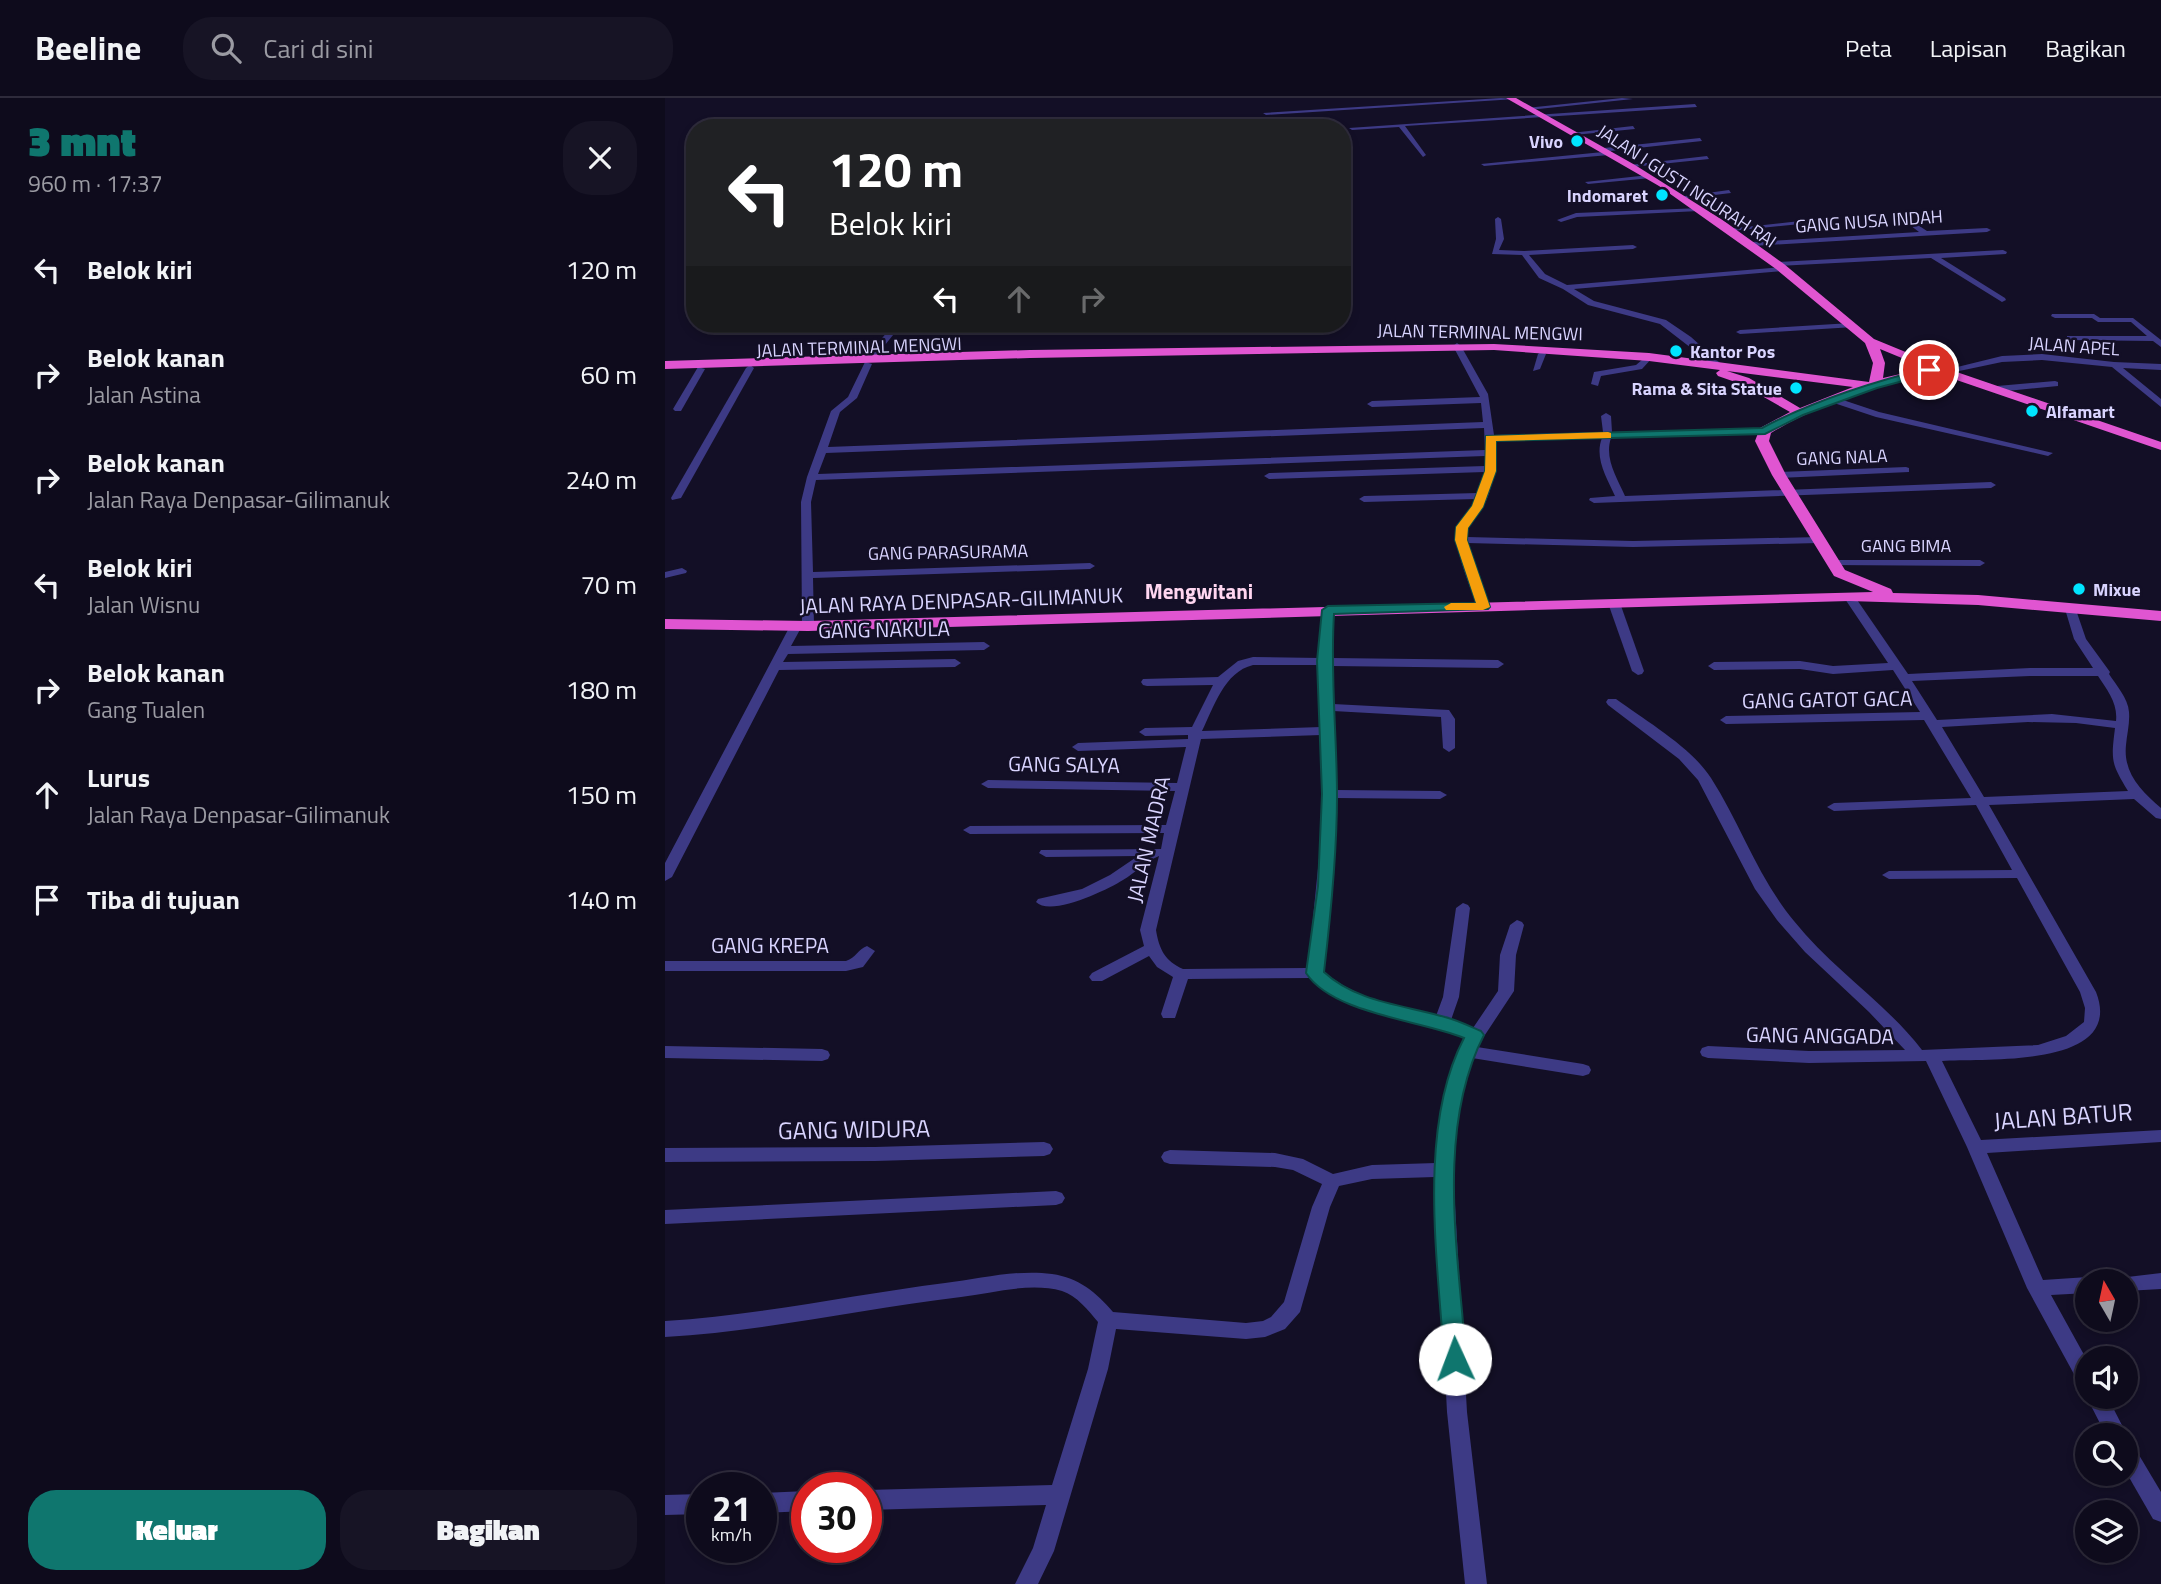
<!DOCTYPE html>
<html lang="id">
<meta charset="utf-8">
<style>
body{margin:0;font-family:"Titillium Web",sans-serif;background:#171425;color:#f1f3f6;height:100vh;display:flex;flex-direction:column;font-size:26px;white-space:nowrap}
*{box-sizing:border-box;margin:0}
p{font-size:23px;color:#9b9ba3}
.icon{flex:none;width:38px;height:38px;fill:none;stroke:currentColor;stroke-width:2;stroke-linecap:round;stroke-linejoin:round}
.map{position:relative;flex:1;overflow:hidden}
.sheet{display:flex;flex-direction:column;background:#0e0b1c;width:665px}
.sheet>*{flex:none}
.top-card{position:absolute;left:21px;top:21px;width:665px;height:214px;border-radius:28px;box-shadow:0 4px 10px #0003,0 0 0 2px #2e2b3b;background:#202124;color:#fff;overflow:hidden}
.needle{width:46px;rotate:351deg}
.tools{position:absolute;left:1410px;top:1171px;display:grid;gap:14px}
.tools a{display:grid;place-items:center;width:63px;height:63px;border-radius:50%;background:#0e0b1c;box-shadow:0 4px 10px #0003,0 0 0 2px #2e2b3b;font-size:35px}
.speed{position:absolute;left:21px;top:1374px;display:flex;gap:14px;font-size:35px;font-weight:700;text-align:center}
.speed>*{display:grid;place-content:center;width:91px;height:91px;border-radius:50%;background:#0e0b1c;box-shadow:0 4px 10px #0003,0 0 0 2px #2e2b3b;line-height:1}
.speed small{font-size:18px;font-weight:400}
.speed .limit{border:10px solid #d22;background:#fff;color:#111}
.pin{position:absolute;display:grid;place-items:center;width:60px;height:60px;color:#fff;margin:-30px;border:4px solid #fff;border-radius:50%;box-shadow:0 2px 7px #0007}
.me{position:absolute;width:77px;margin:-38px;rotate:358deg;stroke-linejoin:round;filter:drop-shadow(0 0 5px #0008)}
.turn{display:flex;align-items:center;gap:24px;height:147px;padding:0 28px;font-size:32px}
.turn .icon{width:91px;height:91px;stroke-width:2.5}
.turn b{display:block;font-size:49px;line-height:60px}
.lanes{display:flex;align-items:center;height:66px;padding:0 28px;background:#0003;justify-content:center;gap:35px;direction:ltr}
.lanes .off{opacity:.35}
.round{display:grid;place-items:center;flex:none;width:74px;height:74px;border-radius:28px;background:#171425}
.headline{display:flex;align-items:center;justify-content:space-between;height:119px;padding:0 28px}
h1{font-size:42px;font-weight:800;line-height:52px;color:#0f766e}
.primary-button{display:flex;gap:14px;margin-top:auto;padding:14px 28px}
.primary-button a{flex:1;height:80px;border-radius:28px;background:#0f766e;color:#fff;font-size:28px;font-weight:800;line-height:80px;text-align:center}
.primary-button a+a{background:#171425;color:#f1f3f6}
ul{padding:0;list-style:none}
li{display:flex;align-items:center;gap:21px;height:105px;padding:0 28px}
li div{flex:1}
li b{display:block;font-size:26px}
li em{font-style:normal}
header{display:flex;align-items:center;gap:42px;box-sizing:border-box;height:98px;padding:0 35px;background:#0e0b1c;border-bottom:2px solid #2e2b3b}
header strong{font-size:33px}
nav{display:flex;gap:38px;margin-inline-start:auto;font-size:24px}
.search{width:490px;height:63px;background:#171425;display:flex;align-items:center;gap:18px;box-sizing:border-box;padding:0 24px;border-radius:28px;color:#9b9ba3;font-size:26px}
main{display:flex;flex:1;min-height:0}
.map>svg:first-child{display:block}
</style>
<header>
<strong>Beeline</strong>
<div class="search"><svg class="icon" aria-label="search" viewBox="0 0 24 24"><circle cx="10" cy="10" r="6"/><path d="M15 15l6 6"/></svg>Cari di sini</div>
<nav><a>Peta</a><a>Lapisan</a><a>Bagikan</a></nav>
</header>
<main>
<section class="sheet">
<div class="headline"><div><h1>3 mnt</h1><p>960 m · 17:37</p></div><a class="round"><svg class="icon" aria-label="close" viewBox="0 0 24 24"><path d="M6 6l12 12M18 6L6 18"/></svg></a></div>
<ul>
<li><svg class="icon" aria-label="left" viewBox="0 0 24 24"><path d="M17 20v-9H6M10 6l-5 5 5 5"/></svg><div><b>Belok kiri</b></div><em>120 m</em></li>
<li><svg class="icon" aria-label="right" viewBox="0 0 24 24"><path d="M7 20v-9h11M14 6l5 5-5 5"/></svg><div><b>Belok kanan</b><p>Jalan Astina</p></div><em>60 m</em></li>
<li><svg class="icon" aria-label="right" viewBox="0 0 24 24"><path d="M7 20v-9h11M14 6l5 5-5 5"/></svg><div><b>Belok kanan</b><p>Jalan Raya Denpasar-Gilimanuk</p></div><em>240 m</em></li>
<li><svg class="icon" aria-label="left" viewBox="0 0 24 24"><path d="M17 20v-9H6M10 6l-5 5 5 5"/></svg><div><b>Belok kiri</b><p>Jalan Wisnu</p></div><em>70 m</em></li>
<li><svg class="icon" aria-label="right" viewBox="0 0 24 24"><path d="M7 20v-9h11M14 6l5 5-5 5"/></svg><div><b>Belok kanan</b><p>Gang Tualen</p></div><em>180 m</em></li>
<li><svg class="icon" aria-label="ahead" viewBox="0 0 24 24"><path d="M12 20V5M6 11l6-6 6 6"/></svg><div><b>Lurus</b><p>Jalan Raya Denpasar-Gilimanuk</p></div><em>150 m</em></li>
<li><svg class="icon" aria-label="arrive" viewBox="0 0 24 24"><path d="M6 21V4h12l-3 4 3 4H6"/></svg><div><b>Tiba di tujuan</b></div><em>140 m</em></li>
</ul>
<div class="primary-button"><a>Keluar</a><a>Bagikan</a></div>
</section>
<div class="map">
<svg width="1496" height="1486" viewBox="0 0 1496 1486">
<rect width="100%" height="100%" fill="#130f26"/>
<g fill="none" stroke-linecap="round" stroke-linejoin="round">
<g fill="#3d3a85" fill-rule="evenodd">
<path d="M836 0 851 1 601 17 598 15Z"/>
<path d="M957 0 968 1 864 12 861 10Z"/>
<path d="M1030 6 1032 9 740 28 761 57 758 59 734 29 687 32 684 30Z"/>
<path d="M968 28 970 31 909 37 906 35Z"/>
<path d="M1035 40 1037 43 945 53 947 55 944 57 819 68 816 66 938 54 936 52 939 50Z"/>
<path d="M1042 58 1044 61 967 69 964 67Z"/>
<path d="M984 77 986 80 923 86 920 84Z"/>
<path d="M1064 92 1066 95 1016 101 1013 99Z"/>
<path d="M1036 110 1034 113 912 119 896 124 892 122 911 115Z"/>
<path d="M1239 118 1262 133 1322 130 1326 132 1322 134 1087 148 1083 146 1087 144 1254 134 1237 121Z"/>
<path d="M833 119 836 121 839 141 834 152 859 153 968 147 972 149 968 151 864 157 880 176 902 187 1118 169 1122 171 1118 173 909 191 929 203 1001 222 1026 239 1055 265V269L1052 270 995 226 923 207 898 191 874 180 857 157 827 156 831 141 830 121Z"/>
<path d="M1153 121 1155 124 1066 133 1062 131Z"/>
<path d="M1338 152 1342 154 1341 156 1276 160 1340 200 1341 202 1337 204 1266 160 1112 168 1108 166 1112 164Z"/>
<path d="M1387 216H1429L1435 220H1468L1496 242V249L1488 243 1402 242V238H1482L1466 224H1433L1427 220H1390L1386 218Z"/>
<path d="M1186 225 1190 227 1189 229 1075 236 1071 234 1075 232Z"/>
<path d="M229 226H237L207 263H201V259Z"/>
<path d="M792 245 796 248 823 296 829 337 938 334 936 318 941 315 946 318 947 334 1100 330 1105 333 1100 336 946 340C939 360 952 380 960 398L1326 384 1331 387 1326 390 929 405 924 402 925 400 950 398C942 380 929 360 937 340L830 343C830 366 829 390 818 409 812 421 802 425 802 439L968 443 1154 439 1159 442 1154 445 968 449 802 445 824 509 818 512 812 509C807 492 786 444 792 429 796 418 807 412 811 401L699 404 694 401 699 398 813 395 820 374 604 381 599 378 604 375 820 368V358L151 382 146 404 148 474 425 465 430 468 425 471 148 480 149 528 143 531 137 528 136 404 142 379 166 313 183 299 200 264 207 266 192 300 175 314 163 349 818 324 816 305 707 309 702 306 707 303 815 299 788 248ZM819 330 820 352 153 376 161 355Z"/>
<path d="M877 253 881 256 875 271 868 273 873 256Z"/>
<path d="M984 256 988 259 977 271 936 278 933 288 926 286 929 274 971 267Z"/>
<path d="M1377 256 1449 264 1496 266V272L1458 270 1496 301V309L1447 269 1377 262 1337 264 1280 276 1276 273 1337 258Z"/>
<path d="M85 267 89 270 16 400 7 402 6 400 81 270Z"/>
<path d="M33 269 40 271 16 313H10L8 311Z"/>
<path d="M1390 283 1393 284V288L1332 294 1328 291 1332 288Z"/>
<path d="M1169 299 1214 314 1388 355 1383 358 1211 319 1166 304V300Z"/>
<path d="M1241 369 1244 370V374L1114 380 1109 377 1114 374Z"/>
<path d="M1168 462H1315L1320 465 1315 468 1164 467 1163 465Z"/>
<path d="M17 470 22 473 21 475 0 480V474Z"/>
<path d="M1184 495 1188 496 1243 576 1365 570H1428L1409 541 1400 511 1402 509H1410L1421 541 1445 574 1444 576C1451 587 1463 600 1464 614 1465 625 1462 636 1461 647 1458 675 1476 693 1496 710V721L1491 720 1469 701 1324 707 1431 894C1461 971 1319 960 1277 963L1316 1042 1496 1032V1044L1322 1055 1378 1182 1423 1179 1430 1183H1423V1195L1386 1197 1423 1264V1292L1416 1289 1362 1190 1302 1049 1261 963 1144 965 1043 960 1037 958 1035 954 1037 950 1043 948 1144 953 1240 952 1204 914 1140 854 1112 822 1090 791 1033 682 1014 661 943 607 941 604 943 601H951C981 623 1026 649 1046 680 1076 727 1093 780 1129 823 1167 871 1220 904 1257 952L1373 947 1401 938 1419 924 1420 910 1415 894 1352 780 1224 781 1217 777 1224 773 1347 772 1311 707 1169 713 1162 709 1169 705 1306 700 1259 622 1061 626 1055 622 1061 618 1255 614 1228 572 1168 576 1135 571 1049 572 1043 568 1049 564 1135 563 1168 568 1223 565 1178 498ZM1365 578H1433C1442 592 1453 605 1451 623L1387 616 1272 622 1247 583ZM1363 624 1411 625 1450 630C1446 663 1446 665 1463 693L1319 699 1277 629Z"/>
<path d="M949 502 955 505 979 573 977 576 973 577 967 573 943 505Z"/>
<path d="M663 509 669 512 667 560 833 562 839 566 833 570 667 568 668 606 784 612 790 621V650L784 654 778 650 776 619 668 613 671 692 775 693 782 697 775 701 671 700 668 785 658 873C691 901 731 908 771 918L778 899 791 810 798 805 803 807 805 810 794 899 786 922 808 930 833 893 835 857 845 827 852 822 857 824 859 827 851 857 849 893 812 949 918 966 924 968 926 972 924 976 918 978 807 960 794 1005 788 1072 802 1314 822 1486H800L782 1314 770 1079 707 1081 674 1088 665 1109 635 1214 620 1231 600 1239 581 1241 451 1231 443 1271 389 1453 373 1486H350L368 1450 381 1407 201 1412V1392L387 1387 423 1271 433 1224C423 1212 412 1198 397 1193 365 1184 328 1195 296 1199 197 1211 100 1233 0 1239V1223C95 1217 187 1197 280 1185 315 1181 352 1171 387 1176 414 1180 431 1194 448 1214L581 1225 598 1223 606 1219 619 1204 647 1109 657 1086 628 1072 610 1069 505 1066 499 1064 496 1059 499 1054 505 1052 610 1055 638 1061 668 1076 707 1067 771 1065C775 1024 777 976 801 940 749 919 691 917 646 880L523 881 510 920H498L496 916 508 879 492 869 484 858 437 883H427L424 879 427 875 479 848 475 832 494 758C481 763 470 775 458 782 442 792 386 819 371 804L373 801 417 791 445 777 473 758 381 759 374 755 376 752 496 751 499 735 305 736 298 732 305 728 501 727 510 693 323 690 316 686 323 682 512 685 521 649 413 653 407 649 413 645 523 641V637L480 638 474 634 480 630 527 629 548 587 482 588 478 587 476 584 478 581 553 579 573 563 588 559 655 560 657 512ZM588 567H655L656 629 537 633C549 609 559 574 588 567ZM656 637V740L643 870 518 871C500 863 494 851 491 832L536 641Z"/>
<path d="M131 525 137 528 126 548 319 544 325 548 319 552 123 556 118 564 290 561 296 565 290 569 114 572 7 779 0 783V765L125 528Z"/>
<path d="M202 848 210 853 198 869 181 873H0V863H181C191 860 193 851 202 848Z"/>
<path d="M0 948 157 951 163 953 165 957 163 961 157 963 0 960Z"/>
<path d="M379 1044 385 1046 388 1051 385 1056 379 1058 210 1063 0 1064V1050L210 1049Z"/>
<path d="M391 1093 397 1095 400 1100 397 1105 391 1107 0 1126V1112Z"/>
<path d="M1496 1175V1191L1461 1193V1183H1453L1454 1180Z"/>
<path d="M1423 1294V1298H1442L1462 1337 1461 1339V1337H1441L1421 1298Z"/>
<path d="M1461 1345 1468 1347 1496 1394V1424L1488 1421 1461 1374Z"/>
<path d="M142 1393V1413L96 1415V1395Z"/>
<path d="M37 1396V1416L0 1417V1397Z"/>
</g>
<path fill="#e055d1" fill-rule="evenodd" d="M841 0H851L970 67 1059 123 1119 166 1209 241 1277 269 1496 344V352L1274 276C1222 280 1151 308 1106 335L1104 343 1121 377 1180 472 1226 491 1228 495 1313 497 1496 513V523L1313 507 1184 503 143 533 0 531V521L143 523 1208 494 1169 478 1107 377 1090 343 1095 330 1125 314 1076 286 1053 278 1051 275 1055 272 984 263 829 252 365 260 0 271V263L365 252 829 246 984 255 1204 284 1208 265 1200 245 1111 171 994 88ZM1215 251 1261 270 1218 280 1220 265ZM1062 273 1188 289 1135 310 1084 280Z"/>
</g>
<path fill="#0f766e" stroke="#0a4d48" stroke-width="2" d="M1264 270H1268V275L1212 290 1138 317 1100 336 831 343V373L818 409 803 430 802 442 825 509 823 511 669 516C665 577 672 637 672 698 672 757 666 815 659 874 691 904 739 907 780 919 792 922 804 928 816 933L819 937C770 1032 794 1158 801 1261L798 1267 790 1270 782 1267 779 1261C773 1162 752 1030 799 940 755 922 668 916 641 875L653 788 657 696 652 563 657 512 663 508 811 505 790 442 791 429 807 408 820 373 821 338 1097 330C1150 302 1207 284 1264 270Z"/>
<path fill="#f59e0b" d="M943 334 946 335V340L831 343V373L818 409 803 430 802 442 825 509 818 512H781L779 509 786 505H811L790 442 791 429 807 408 820 373 821 338Z"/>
<g fill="#00e5ff" stroke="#130f26" stroke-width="2.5">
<circle cx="912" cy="43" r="7"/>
<circle cx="997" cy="97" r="7"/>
<circle cx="1011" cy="253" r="7"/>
<circle cx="1131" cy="290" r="7"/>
<circle cx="1367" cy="313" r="7"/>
<circle cx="1414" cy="491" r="7"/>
</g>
<g text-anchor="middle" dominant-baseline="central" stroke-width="5" stroke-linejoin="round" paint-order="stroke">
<g font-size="18" font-weight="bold" fill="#d9d4ff" stroke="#130f26" text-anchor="end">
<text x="898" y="43">Vivo</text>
<text x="983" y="97">Indomaret</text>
<text x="1025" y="253" text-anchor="start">Kantor Pos</text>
<text x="1117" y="290">Rama &amp; Sita Statue</text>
<text x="1381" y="313" text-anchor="start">Alfamart</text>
<text x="1428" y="491" text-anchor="start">Mixue</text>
</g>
<g font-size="18" fill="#d9d4ff" stroke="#130f26">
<text transform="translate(1022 88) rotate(33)">JALAN I GUSTI NGURAH RAI</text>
<text transform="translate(1204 123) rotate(-4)">GANG NUSA INDAH</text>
<text transform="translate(815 234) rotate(1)">JALAN TERMINAL MENGWI</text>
<text transform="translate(1409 248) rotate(4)">JALAN APEL</text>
<text transform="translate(194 249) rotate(-2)">JALAN TERMINAL MENGWI</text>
<text transform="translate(1177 359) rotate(-2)">GANG NALA</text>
<text x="1241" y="447">GANG BIMA</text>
<text transform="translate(283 454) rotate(-1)">GANG PARASURAMA</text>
</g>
<g font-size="21" font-weight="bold" fill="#ffd6f0" stroke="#130f26">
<text x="534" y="493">Mengwitani</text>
</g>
<g font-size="21" fill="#d9d4ff" stroke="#130f26">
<text transform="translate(296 502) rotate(-2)">JALAN RAYA DENPASAR-GILIMANUK</text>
<text transform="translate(219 531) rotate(-1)">GANG NAKULA</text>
<text transform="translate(1162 601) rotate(-1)">GANG GATOT GACA</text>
<text transform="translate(399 666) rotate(1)">GANG SALYA</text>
<text transform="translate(483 741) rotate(-77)">JALAN MADRA</text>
<text x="105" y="847">GANG KREPA</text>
<text transform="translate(1155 937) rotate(1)">GANG ANGGADA</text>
</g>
<g font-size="24" fill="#d9d4ff" stroke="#130f26">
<text transform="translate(1398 1018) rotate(-4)">JALAN BATUR</text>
<text transform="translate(189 1031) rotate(-1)">GANG WIDURA</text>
</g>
</g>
</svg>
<div class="tools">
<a><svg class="needle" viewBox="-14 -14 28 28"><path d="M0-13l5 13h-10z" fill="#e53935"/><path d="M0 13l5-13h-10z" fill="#9b9ba3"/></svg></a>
<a><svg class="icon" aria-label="sound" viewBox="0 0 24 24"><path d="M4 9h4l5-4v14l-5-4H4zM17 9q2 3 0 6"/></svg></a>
<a><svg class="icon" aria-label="search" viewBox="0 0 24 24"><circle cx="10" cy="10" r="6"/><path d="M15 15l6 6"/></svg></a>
<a><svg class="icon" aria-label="layers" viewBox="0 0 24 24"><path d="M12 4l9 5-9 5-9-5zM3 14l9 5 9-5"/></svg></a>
</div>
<div class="speed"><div>21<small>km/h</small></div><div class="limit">30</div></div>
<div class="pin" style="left:1264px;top:272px;background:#d93025"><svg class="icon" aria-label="arrive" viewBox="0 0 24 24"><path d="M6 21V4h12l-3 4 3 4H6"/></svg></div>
<svg class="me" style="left:790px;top:1261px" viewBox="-20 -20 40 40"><circle r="19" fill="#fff"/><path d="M0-13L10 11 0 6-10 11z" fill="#0f766e"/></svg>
<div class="top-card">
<div class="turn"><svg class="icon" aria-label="left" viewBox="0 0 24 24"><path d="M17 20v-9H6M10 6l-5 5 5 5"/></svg><div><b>120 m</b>Belok kiri</div></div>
<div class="lanes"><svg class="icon" aria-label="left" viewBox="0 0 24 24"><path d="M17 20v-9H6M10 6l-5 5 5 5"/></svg><svg class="icon off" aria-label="ahead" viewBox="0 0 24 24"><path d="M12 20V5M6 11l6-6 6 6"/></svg><svg class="icon off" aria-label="right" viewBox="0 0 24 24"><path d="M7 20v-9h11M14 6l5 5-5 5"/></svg></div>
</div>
</div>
</main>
